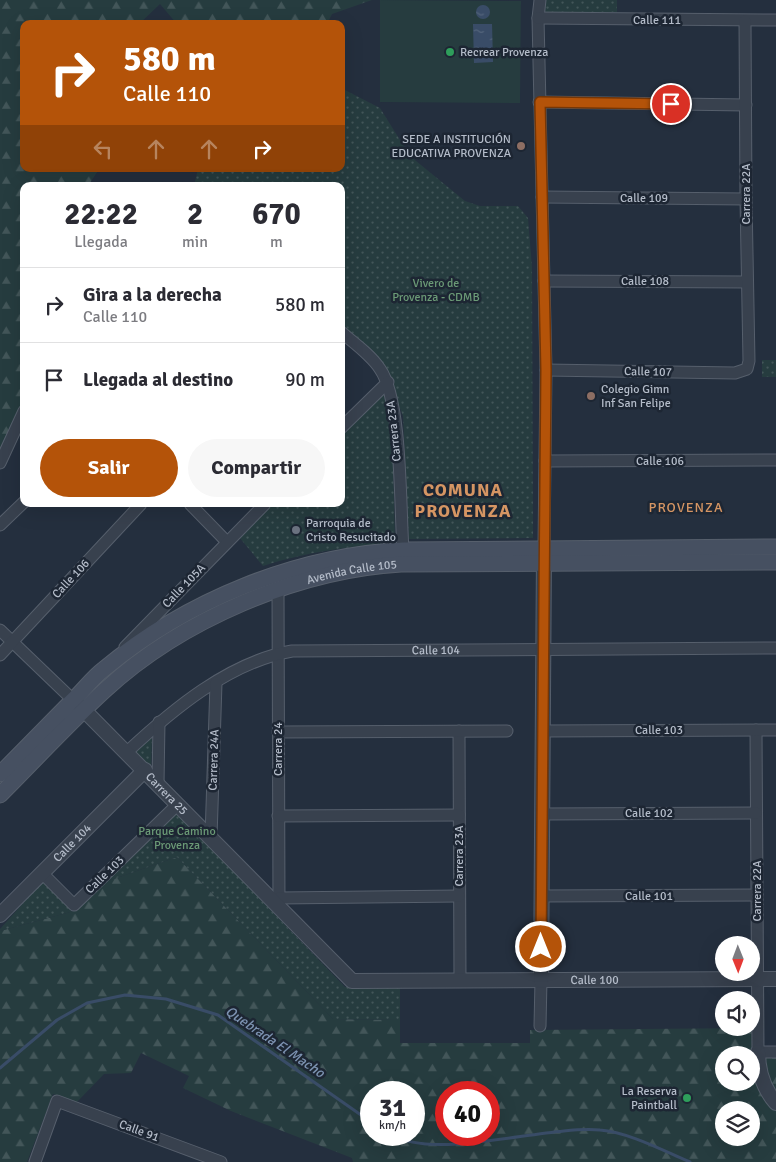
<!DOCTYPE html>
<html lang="es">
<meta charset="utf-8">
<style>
body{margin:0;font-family:Signika,sans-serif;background:#f7f7f7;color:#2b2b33;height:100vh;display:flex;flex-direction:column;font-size:19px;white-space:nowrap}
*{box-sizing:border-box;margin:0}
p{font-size:16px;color:#7c7c81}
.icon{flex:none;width:28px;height:28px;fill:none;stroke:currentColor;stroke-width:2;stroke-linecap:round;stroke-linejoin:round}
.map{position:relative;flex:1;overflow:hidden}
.drawer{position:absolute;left:20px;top:182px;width:325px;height:325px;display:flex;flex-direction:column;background:#fff;border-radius:10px;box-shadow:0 5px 20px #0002}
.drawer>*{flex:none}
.guide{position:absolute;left:20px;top:20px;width:325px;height:152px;border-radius:10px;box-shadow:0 5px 20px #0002;background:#b45309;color:#fff;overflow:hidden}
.needle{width:32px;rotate:179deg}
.tools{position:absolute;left:715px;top:936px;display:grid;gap:10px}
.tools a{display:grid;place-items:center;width:45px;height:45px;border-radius:50%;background:#fff;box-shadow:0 5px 20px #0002;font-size:25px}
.speed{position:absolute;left:360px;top:1081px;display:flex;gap:10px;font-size:25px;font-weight:700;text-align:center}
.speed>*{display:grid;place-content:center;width:65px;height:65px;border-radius:50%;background:#fff;box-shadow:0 5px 20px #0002;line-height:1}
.speed small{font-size:12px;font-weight:400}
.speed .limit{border:8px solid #d22;background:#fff;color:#111}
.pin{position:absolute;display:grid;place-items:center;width:42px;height:42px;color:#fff;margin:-21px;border:2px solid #fff;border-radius:50%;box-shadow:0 1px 5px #0007}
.me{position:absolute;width:55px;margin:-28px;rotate:0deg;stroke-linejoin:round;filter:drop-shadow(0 0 4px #0008)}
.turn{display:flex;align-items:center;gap:18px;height:105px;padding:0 20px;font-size:22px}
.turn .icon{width:65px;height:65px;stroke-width:2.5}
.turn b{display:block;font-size:35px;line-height:42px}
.lanes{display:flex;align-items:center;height:48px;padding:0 20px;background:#0003;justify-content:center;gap:25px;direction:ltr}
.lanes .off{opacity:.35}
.eta{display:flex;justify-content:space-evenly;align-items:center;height:85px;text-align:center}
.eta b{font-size:30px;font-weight:800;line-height:35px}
.cta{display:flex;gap:10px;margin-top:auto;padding:10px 20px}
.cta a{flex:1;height:58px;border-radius:30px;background:#b45309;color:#fff;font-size:20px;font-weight:800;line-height:58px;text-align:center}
.cta a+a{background:#f7f7f7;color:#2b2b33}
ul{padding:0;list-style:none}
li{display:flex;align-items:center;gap:15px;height:75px;padding:0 20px;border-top:1px solid #e1e1e2}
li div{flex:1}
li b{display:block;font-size:19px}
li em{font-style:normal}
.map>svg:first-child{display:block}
</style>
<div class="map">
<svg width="776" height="1162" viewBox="0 0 776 1162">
<defs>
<pattern id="forest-firs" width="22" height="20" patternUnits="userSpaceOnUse" patternTransform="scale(1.25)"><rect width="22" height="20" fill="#263c3f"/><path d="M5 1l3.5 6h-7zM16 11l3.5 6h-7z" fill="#435659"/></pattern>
<pattern id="park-dots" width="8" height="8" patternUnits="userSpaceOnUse" patternTransform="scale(1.25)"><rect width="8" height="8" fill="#263c3f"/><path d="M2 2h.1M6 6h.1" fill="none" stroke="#435659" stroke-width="1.8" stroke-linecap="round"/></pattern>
<pattern id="water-ripples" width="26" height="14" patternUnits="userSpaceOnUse" patternTransform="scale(1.25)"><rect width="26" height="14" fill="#394c67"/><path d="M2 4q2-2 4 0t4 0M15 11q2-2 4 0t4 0" fill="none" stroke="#53647b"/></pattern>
</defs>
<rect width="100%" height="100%" fill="#242f3e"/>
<path fill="#263c3f" d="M380 0 521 1 520 103 380 102Z"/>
<g fill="url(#forest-firs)" fill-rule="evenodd">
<path d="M0 0H372L332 14 327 24H177L160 4 139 24H24V169H99L88 186H24V403L0 457Z"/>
<path d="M177 857 333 1019 400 1020V1043H530V1030L753 1028 752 1056H776V1162H353L352 1158 231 1111 183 1088 189 1076 141 1053 131 1073 104 1074 77 1102 53 1094 27 1162H0V931L74 911 105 882ZM724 1055H751V1082H724ZM371 1092H414V1135H371ZM446 1092H489V1135H446ZM724 1110H751V1138H724Z"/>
</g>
<g fill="url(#park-dots)">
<path d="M545 0H617V12H543Z"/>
<path d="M341 88 380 108 410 156 465 201 480 206H518L528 218 532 267 533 538 409 539 403 416 385 370 341 329V186H194L198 169H341Z"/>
<rect x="762" y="360" width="14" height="17"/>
<path d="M387 389 392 416 395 543C351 546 306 552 263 566L239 537 273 504H341V435Z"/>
<path d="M152 736 151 769 135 753Z"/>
<path d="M177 813 345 987 400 988V1020L333 1019 177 857 105 882Z"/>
<path d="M44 880 74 911 0 931V929Z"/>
</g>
<g fill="url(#water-ripples)">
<circle cx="483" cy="12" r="7"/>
<path d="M473 24H492L493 62 474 63Z"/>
</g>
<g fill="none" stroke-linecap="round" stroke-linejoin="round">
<g stroke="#394c67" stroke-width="3">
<path d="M0 1068 57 1020 87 1003 125 995 166 999 218 1015 371 1122"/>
<path d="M393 1135C436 1161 547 1125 600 1130 628 1132 664 1151 690 1162"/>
</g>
<defs>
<g id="minor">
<path d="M540 0 538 18 546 370 544 548"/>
<path d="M538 18 776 20"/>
<path d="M539 102 746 105"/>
<path d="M542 197 746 199"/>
<path d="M544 281 747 282"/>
<path d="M341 332C354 343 371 355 380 369 402 400 400 508 403 550"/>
<path d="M546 370 735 373 747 369 749 361 746 199 745 21"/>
<path d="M341 428 388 382"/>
<path d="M545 461 776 460"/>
<path d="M0 463 24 411"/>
<path d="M190 504 227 542"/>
<path d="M0 525 24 502"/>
<path d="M278 591 279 906"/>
<path d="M0 630 73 700"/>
<path d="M125 647 265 504"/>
<path d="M0 655 141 504"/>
<path d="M756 730 758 1052H776"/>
<path d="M459 731 460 981"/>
<path d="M543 731 776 730"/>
<path d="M278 732 507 731"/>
<path id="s1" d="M127 752C172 710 229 662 292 651L776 648"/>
<path d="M158 784 159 722"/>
<path d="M542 814 756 813"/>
<path d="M278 816 459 815"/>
<path d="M211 838 216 683"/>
<path d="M42 873 74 905 178 804"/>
<path d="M541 896 757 895"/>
<path d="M279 898 459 896"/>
<path d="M540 1026 541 980"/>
<path d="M35 1162 57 1101 221 1162"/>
</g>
<g id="tertiary">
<path id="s2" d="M76 702 352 981 776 979"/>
<path id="s3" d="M0 915 145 770"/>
<path d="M541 980 544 553"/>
<path d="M758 1052C758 1071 763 1088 776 1103"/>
</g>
<g id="secondary">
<path d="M0 774C24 750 48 725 72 701 83 691 92 678 104 669 187 600 296 556 403 550L776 547"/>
<path id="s4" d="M0 795C35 760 69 723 105 690 181 620 298 570 401 564L776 562"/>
</g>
</defs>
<use href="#minor" stroke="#565f6c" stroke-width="13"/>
<use href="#tertiary" stroke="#565f6c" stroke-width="16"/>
<use href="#secondary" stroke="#565f6c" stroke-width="17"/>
<use href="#minor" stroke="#38414e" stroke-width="11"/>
<use href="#tertiary" stroke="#38414e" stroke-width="14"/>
<use href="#secondary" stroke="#465061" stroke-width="15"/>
</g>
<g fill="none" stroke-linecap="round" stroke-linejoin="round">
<defs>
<path id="route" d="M541 947 546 370 540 102 671 104"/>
</defs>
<use href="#route" stroke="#753606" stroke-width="12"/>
<use href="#route" stroke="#b45309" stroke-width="9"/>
</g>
<g fill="#2e9e5b" stroke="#1d2633" stroke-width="2">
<circle cx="450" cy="52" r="5"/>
<circle cx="687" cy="1098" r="5"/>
</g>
<g fill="#8d6e63" stroke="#1d2633" stroke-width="2">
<circle cx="521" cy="146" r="5"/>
<circle cx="591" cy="396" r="5"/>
</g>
<circle fill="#6b7280" stroke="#1d2633" stroke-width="2" cx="296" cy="530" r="5"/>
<g text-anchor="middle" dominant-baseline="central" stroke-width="5" stroke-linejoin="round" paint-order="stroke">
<g font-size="12" fill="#b4bcc9" stroke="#1d2633">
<text x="657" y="20">Calle 111</text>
<text transform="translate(746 194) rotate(-90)">Carrera 22A</text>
<text x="644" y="198">Calle 109</text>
<text x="645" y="281">Calle 108</text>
<text transform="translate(648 372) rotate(1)">Calle 107</text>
<text transform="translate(394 431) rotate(-96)">Carrera 23A</text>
<text x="660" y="461">Calle 106</text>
<text stroke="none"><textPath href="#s4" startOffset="426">Avenida Calle 105</textPath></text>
<text transform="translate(71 579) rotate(-47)">Calle 106</text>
<text transform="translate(184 586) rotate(-46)">Calle 105A</text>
<text stroke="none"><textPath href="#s1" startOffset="340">Calle 104</textPath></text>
<text x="659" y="730">Calle 103</text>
<text transform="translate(278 749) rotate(-90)">Carrera 24</text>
<text transform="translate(214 760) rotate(-88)">Carrera 24A</text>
<text stroke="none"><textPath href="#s2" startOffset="129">Carrera 25</textPath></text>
<text x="649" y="813">Calle 102</text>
<text stroke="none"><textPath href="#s3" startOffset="102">Calle 104</textPath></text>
<text transform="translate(459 856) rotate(-90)">Carrera 23A</text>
<text transform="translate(105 875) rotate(-44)">Calle 103</text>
<text transform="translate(757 891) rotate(-90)">Carrera 22A</text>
<text x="649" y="896">Calle 101</text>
<text stroke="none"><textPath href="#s2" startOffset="635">Calle 100</textPath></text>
<text transform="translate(139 1131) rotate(20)">Calle 91</text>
</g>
<g font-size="12" fill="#b4bcc9" stroke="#1d2633" text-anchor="start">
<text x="460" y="52">Recrear Provenza</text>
<text x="511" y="139" text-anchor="end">SEDE A INSTITUCIÓN<tspan x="511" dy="14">EDUCATIVA PROVENZA</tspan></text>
<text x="601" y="389">Colegio Gimn<tspan x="601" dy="14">Inf San Felipe</tspan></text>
<text x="306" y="523">Parroquia de<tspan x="306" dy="14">Cristo Resucitado</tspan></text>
<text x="677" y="1091" text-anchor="end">La Reserva<tspan x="677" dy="14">Paintball</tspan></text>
</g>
<g font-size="12" fill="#6b9a76" stroke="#1d2633">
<text x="436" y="283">Vivero de<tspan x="436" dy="14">Provenza - CDMB</tspan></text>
<text x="177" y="831">Parque Camino<tspan x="177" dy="14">Provenza</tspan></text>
</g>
<g font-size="14" letter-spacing="1" fill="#d59563" stroke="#1d2633">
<text x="686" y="507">PROVENZA</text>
</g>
<g font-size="14" font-style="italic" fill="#7c92b1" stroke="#1d2633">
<text transform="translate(275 1042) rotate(34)">Quebrada El Macho</text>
</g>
<g font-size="18" font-weight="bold" letter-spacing="1" fill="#d59563" stroke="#1d2633">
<text x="463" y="490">COMUNA<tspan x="463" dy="21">PROVENZA</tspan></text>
</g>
</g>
</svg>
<div class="tools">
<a><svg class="needle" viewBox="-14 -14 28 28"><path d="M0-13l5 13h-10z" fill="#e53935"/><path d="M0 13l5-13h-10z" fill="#7c7c81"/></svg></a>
<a><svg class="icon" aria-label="sound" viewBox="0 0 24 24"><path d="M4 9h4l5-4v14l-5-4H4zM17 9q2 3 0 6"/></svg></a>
<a><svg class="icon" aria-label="search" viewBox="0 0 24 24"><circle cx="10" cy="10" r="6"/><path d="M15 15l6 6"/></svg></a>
<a><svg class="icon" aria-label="layers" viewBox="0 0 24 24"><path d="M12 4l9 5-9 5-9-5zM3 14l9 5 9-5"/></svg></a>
</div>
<div class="speed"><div>31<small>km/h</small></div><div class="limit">40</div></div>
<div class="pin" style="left:671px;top:104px;background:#d93025"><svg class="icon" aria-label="arrive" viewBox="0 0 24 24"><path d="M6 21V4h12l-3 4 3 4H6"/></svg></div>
<svg class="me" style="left:541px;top:947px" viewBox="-20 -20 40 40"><circle r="17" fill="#b45309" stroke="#fff" stroke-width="3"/><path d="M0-11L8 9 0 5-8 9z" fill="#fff"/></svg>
<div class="guide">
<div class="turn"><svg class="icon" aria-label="right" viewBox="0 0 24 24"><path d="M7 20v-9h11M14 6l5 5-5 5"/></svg><div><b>580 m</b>Calle 110</div></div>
<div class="lanes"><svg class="icon off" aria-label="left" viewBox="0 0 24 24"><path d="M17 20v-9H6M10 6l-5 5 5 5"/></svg><svg class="icon off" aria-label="ahead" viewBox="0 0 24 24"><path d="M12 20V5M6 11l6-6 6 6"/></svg><svg class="icon off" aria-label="ahead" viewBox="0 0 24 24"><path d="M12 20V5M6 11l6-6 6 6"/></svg><svg class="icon" aria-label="right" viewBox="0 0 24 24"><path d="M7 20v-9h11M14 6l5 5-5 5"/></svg></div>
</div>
<section class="drawer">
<div class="eta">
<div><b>22:22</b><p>Llegada</p></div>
<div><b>2</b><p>min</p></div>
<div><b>670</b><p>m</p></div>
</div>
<ul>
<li><svg class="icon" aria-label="right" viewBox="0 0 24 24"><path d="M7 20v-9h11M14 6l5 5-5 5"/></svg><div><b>Gira a la derecha</b><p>Calle 110</p></div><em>580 m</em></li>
<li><svg class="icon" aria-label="arrive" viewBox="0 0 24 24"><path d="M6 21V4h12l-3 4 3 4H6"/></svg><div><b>Llegada al destino</b></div><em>90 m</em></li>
</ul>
<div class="cta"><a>Salir</a><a>Compartir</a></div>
</section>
</div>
